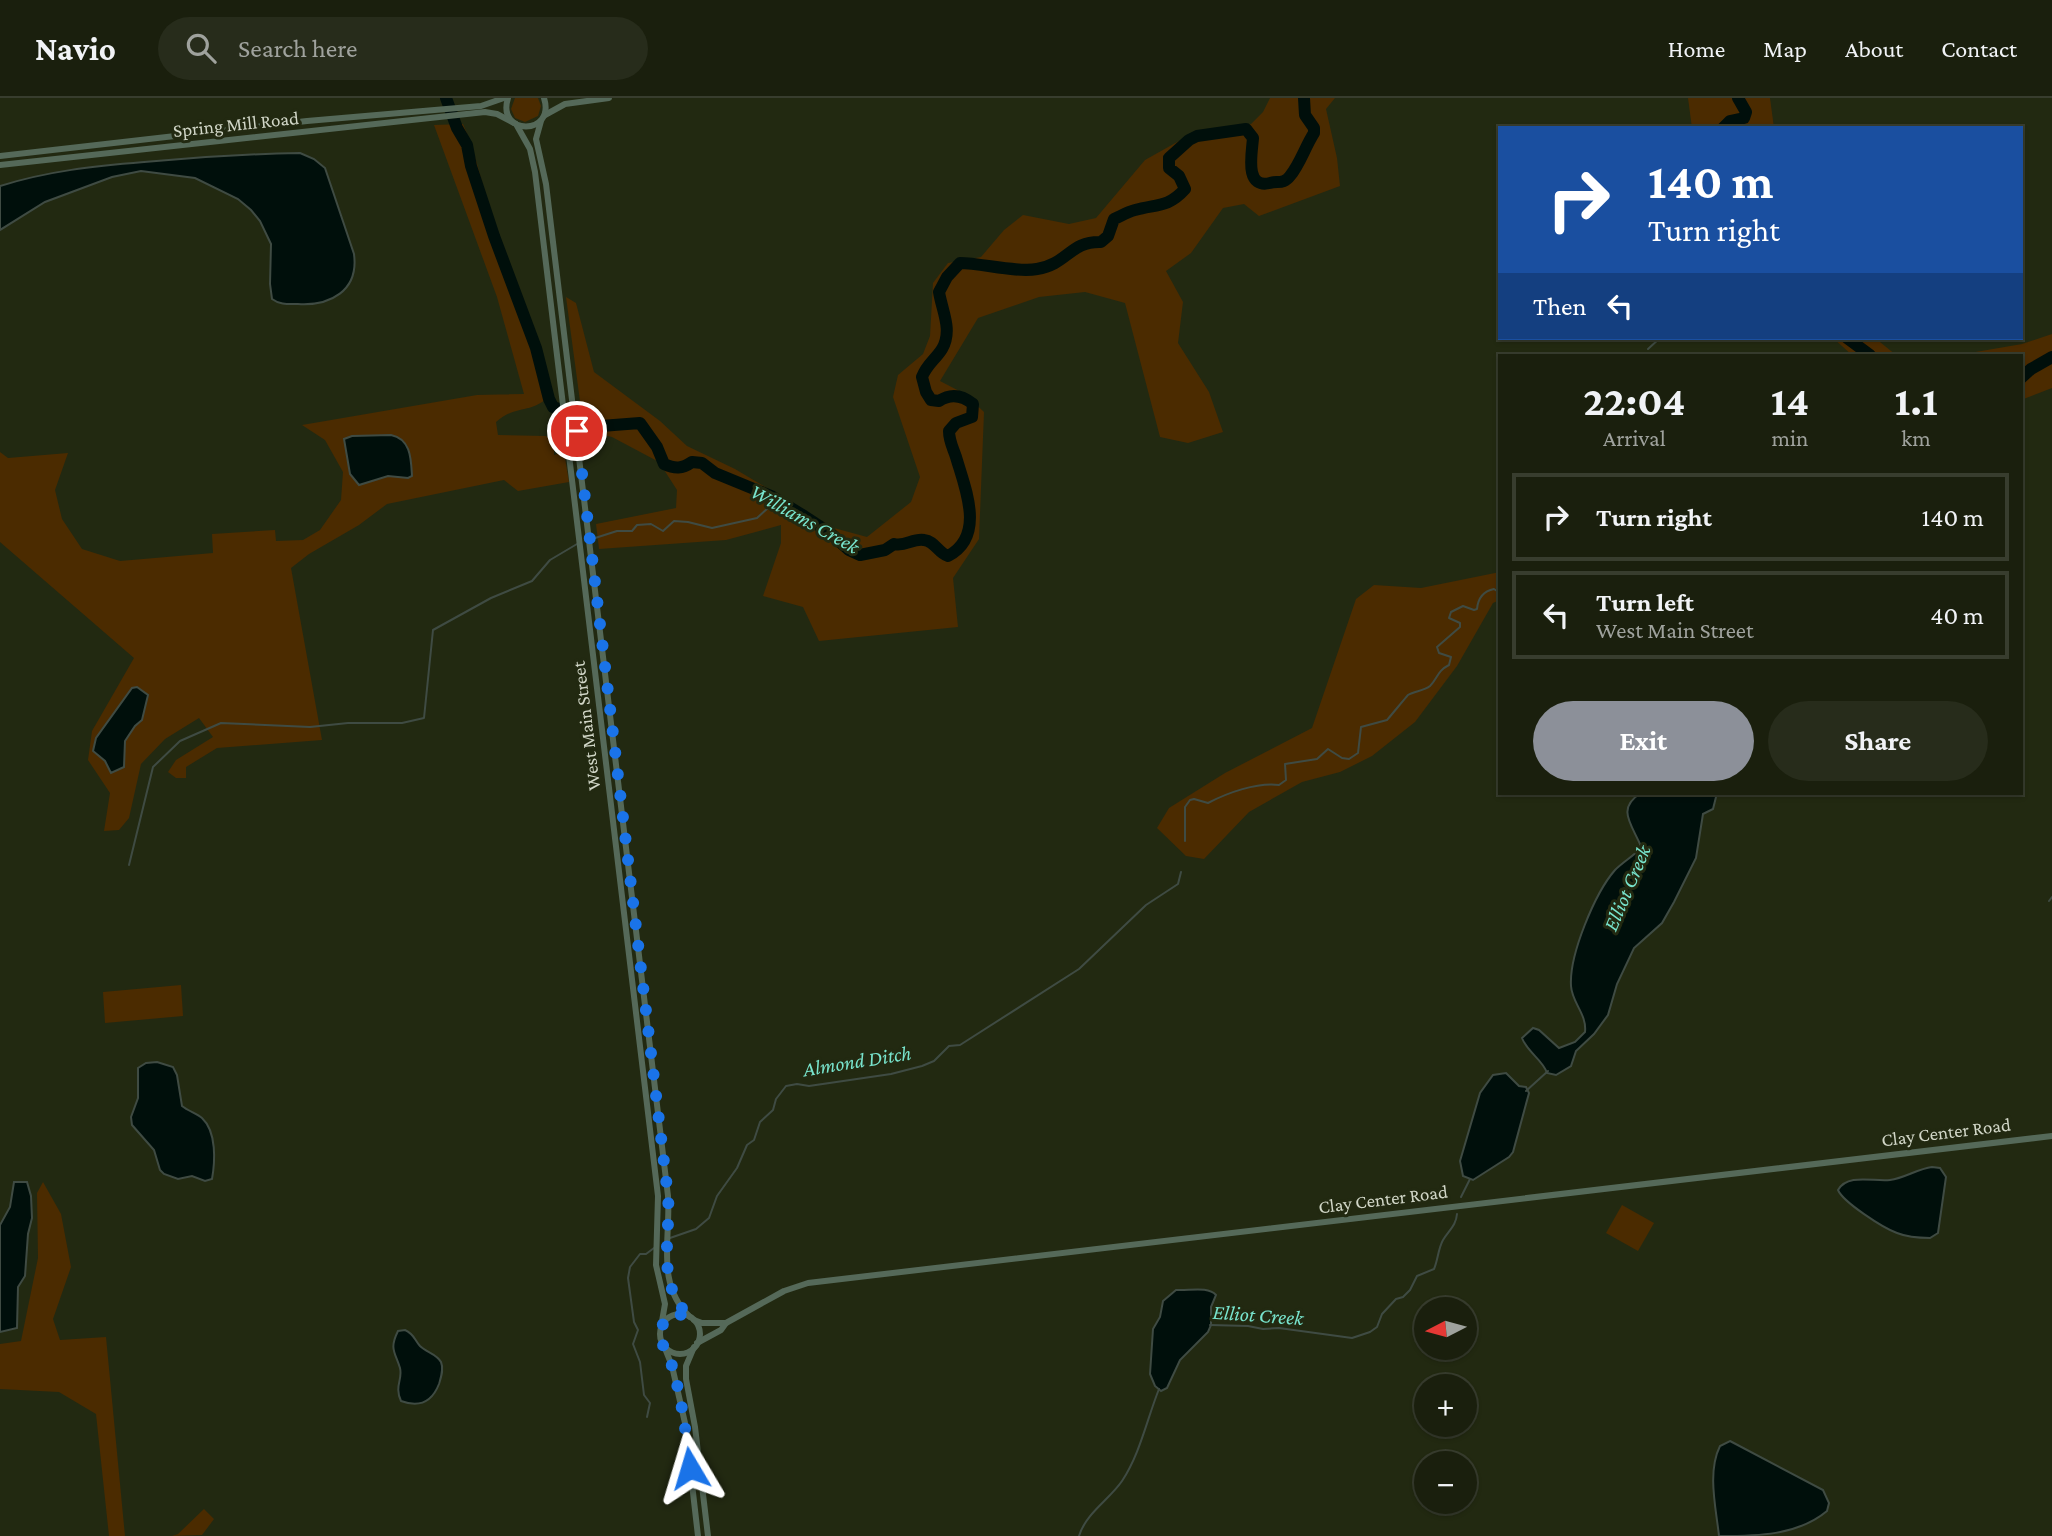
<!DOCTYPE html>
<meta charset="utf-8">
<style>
body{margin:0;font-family:"Crimson Pro",serif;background:#272c1b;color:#f1f3f6;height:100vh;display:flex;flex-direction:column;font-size:26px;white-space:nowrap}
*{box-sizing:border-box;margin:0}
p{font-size:23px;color:#9fa29d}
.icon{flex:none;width:38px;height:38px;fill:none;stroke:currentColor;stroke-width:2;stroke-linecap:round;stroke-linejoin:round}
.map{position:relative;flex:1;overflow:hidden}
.drawer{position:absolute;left:1498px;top:256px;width:525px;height:441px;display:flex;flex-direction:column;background:#1a1f0d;border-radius:0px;box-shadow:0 2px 5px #0004,0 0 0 2px #383d2e}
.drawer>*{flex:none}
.banner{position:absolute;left:1498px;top:28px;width:525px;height:214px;border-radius:0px;box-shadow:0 2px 5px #0004,0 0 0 2px #383d2e;background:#1a4fa0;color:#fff;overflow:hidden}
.needle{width:46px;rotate:264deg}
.fabs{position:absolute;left:1414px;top:1199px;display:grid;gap:14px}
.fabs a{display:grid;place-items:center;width:63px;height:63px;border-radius:50%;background:#1a1f0d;box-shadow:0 2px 5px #0004,0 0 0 2px #383d2e;font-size:35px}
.pin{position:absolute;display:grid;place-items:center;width:60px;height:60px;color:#fff;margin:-30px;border:4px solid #fff;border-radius:50%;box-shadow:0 2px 7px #0007}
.me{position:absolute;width:77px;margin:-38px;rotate:353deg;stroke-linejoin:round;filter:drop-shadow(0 0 5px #0008)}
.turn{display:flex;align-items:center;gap:24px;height:147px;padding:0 35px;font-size:32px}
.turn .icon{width:91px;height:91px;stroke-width:2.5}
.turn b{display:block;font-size:49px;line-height:60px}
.then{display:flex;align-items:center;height:66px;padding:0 35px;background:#0003;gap:14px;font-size:26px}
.eta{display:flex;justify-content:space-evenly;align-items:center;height:119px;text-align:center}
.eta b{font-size:42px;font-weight:700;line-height:49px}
.cta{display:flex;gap:14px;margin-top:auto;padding:14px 35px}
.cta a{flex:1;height:80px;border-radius:42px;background:#8c9099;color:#fff;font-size:28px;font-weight:700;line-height:80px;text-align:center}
.cta a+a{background:#272c1b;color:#f1f3f6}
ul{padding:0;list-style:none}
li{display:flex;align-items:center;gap:21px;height:88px;margin:0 14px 10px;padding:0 21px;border:4px solid #383d2e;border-radius:0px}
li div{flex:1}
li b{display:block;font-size:26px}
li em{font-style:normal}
header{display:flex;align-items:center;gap:42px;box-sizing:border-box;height:98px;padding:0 35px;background:#1a1f0d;border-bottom:2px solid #383d2e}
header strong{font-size:33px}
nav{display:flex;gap:38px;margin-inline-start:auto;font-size:24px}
.search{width:490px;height:63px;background:#272c1b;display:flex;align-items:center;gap:18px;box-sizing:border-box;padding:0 24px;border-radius:38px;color:#9fa29d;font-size:26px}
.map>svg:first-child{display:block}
</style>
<header>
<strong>Navio</strong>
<div class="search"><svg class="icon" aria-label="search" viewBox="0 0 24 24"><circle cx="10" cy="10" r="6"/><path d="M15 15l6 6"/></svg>Search here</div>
<nav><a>Home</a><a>Map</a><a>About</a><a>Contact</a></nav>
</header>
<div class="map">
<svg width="2052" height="1438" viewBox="0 0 2052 1438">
<rect width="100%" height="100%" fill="#222911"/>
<g fill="#4b2b00">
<path d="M515 0H538L541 8 538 18 525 24 515 20 511 11Z"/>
<path d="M1270 0H1335L1326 11 1337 60 1340 88 1259 118 1244 106 1223 110 1191 155 1166 173 1183 204 1178 245 1209 294 1223 334 1188 345 1160 339 1125 205 1085 194 1039 199 978 220 940 283 965 296 984 314 979 441 953 480 958 529 819 543 803 509 763 498 781 445V427L726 442 599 451 596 426 676 410 677 392 659 364 612 339 584 333 566 199 576 205 594 274 660 323 687 348 735 371 834 430 867 439 911 404 920 379 893 299 898 277 923 256 930 238 933 185 948 165 981 159 1004 132 1023 117 1069 126 1096 120 1145 62 1195 34 1251 26 1263 14Z"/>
<path d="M1688 0H1770L1774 30H1692Z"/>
<path d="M463 26C476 55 482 87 492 118 511 178 537 234 552 295 532 318 517 305 496 324L498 337 546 338 554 345V357L564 354 569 384 518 393 504 382 387 406 359 427 309 456 291 470 322 642 217 650 186 669V680H176L168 674 176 662 213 639 199 620 165 641 141 666 129 720 119 732 104 733 110 695 88 662 92 633 134 560 0 444V354L8 360 68 355 55 392 62 421 82 451 120 463 213 455 212 436 275 432 276 443 303 442 320 432 341 402 343 374 325 342 302 327 477 297 524 296 497 199 434 27Z"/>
<path d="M2052 236V290L2021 302V257H1958L2022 246Z"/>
<path d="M1833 240H1875L1896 257H1852Z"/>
<path d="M1500 474V502L1493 505 1457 568 1415 624 1372 658 1340 674 1302 684 1249 714 1204 761 1186 758 1157 730 1169 710 1225 675 1312 630 1356 501 1374 487 1421 490Z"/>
<path d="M181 887 183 918 105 925 103 894Z"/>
<path d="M43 1084 61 1116 71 1169 53 1221 60 1242 106 1239 125 1438H109L96 1316 59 1294 0 1291V1246L21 1243 38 1160 37 1095Z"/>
<path d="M1622 1107 1654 1125 1638 1153 1606 1135Z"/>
<path d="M204 1411 214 1421 202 1437 172 1438 178 1436Z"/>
</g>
<g fill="#000f0b" stroke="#3f4b43" stroke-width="2">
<path d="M300 55 314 61 325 70 354 156C359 193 330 208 298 206 288 206 280 207 272 201L270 186 271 146 260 123 251 112 238 101 195 80 141 73 112 79 45 104 0 132V88C48 73 94 68 144 64 196 59 248 56 300 55Z"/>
<path d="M391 337C411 341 411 361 412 378L408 380 388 378 359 387 350 376 344 341 352 338Z"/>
<path d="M137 589 148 597 142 622 135 628 125 643 124 669 111 675 105 663 93 653 96 640 132 590Z"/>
<path d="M1641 695H1717L1713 711 1703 716 1696 760 1674 804 1662 825 1634 850 1617 886 1608 917 1594 936 1576 953 1571 968 1556 977 1547 975C1543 962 1527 954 1522 940L1533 930 1539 932 1559 950 1575 944 1585 934C1587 916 1572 905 1571 888 1569 857 1595 795 1615 772 1623 764 1632 759 1640 751V746C1630 724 1617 710 1641 695Z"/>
<path d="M157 964 173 969 177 977 182 1008C188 1013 198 1016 202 1020 217 1034 215 1064 212 1081L205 1083 192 1078 178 1081 164 1076 160 1072 154 1052 132 1027 131 1019 138 1000V970L146 965Z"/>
<path d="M1506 975 1519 988 1526 989 1529 995 1513 1054 1509 1059 1473 1082 1463 1078 1460 1063 1480 995 1493 977Z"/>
<path d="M1932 1069 1940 1070 1946 1079 1938 1135 1930 1140C1919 1140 1907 1139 1897 1135 1883 1130 1843 1104 1838 1092 1848 1075 1874 1084 1890 1082 1905 1080 1917 1071 1932 1069Z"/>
<path d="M14 1084H27L31 1098 32 1120 28 1136 25 1178 18 1189 17 1230 0 1234V1127L10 1109Z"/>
<path d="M1176 1192C1189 1193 1208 1188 1216 1197L1211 1209V1227L1208 1234 1180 1262 1167 1290 1161 1293 1155 1288 1150 1276 1153 1231 1160 1219 1163 1203Z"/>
<path d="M405 1232C414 1236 414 1241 420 1248 426 1254 437 1256 441 1264 444 1271 441 1279 439 1286 432 1304 420 1310 401 1303 394 1288 403 1281 400 1270 395 1254 389 1251 398 1233Z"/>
<path d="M1730 1343 1823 1392 1829 1405 1827 1413C1797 1438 1756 1438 1719 1438 1716 1410 1707 1374 1720 1348Z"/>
</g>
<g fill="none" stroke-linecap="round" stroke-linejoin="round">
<g stroke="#3f4b43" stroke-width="2">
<path d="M1648 251 1660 240"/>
<path d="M592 441 617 433H632L637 427 651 426 663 433 674 423 688 424 712 430 757 420 768 410 784 407"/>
<path d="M1185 743V709L1190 702 1194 701 1208 705C1227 695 1257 684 1279 687L1286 682 1285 666 1317 661 1328 651 1342 660 1349 661 1358 655 1361 629 1387 622C1388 621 1407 598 1408 597 1414 593 1424 593 1430 588 1438 580 1437 573 1449 567L1451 559 1439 555 1437 549 1460 529V525L1449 520 1451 514 1463 508 1474 512 1477 511C1478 500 1484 493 1494 491L1500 495"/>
<path d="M129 767 153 669 180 643 221 625 310 629 348 625H402L424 620 433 532 491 500 532 483 550 462 577 446"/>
<path d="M2049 803 2052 799"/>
<path d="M1526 993 1548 973"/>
<path d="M1461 1099 1470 1081"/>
<path d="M670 1140 696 1131 709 1120 717 1098 737 1070 747 1047 754 1042 760 1024 773 1012 776 1001 786 988 797 986 809 988 891 976 922 968 934 963 949 948 960 947 1079 871 1146 807 1178 786 1181 774"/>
<path d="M1210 1227 1248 1228 1263 1231 1279 1230 1352 1240 1370 1234 1377 1229 1382 1216 1396 1201 1403 1199 1410 1192 1417 1178 1434 1171C1438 1162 1438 1151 1443 1142 1449 1132 1456 1128 1457 1116"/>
<path d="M647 1319 650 1305 644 1297 640 1264 633 1246 638 1232 634 1224 628 1180 630 1169 640 1156H646L654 1150"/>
<path d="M1079 1438C1086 1415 1109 1402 1122 1383 1140 1356 1147 1321 1159 1291"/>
</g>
<g stroke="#000f0b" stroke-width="12">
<path d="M446 0 457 30 467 47 471 68 494 138 536 250 549 301 553 309 584 319 601 328 640 325 657 349 664 366C675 371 682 371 692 364L702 365 715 375 771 398 804 418 830 435 849 452 860 457 885 452 894 446C905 449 913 440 924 442 935 443 938 455 948 458 986 438 965 390 956 359 953 350 949 343 949 333L956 325 972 319 973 306C962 297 951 295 939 303L931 302 926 294 922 279C927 266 935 262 942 251 953 232 942 213 939 194L947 179 960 165C981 165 1017 175 1037 171 1068 166 1070 143 1101 144L1108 138 1114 121C1121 118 1127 114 1135 112 1156 106 1168 110 1185 91L1179 78 1169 70V60L1189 42 1197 38 1246 31 1253 40C1252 55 1244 91 1270 85 1278 83 1284 86 1290 78 1300 66 1305 49 1314 35V30L1305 17 1304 0"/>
<path d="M1723 30 1730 23 1744 20 1746 14 1738 0"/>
<path d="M1847 240 1870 257"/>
<path d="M2021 280 2031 271 2052 259"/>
</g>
<g stroke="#556959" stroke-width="6">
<path d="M508 0C496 38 556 38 544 0"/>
<path d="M545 17 565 6 609 0"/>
<path d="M541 23 536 41 546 86 668 1098C671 1140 655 1186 690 1219"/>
<path d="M516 26 530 51 535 74 658 1098 656 1167 665 1206 661 1229"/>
<path d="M0 58 307 23 481 8 504 0"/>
<path d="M0 67 485 14 497 16 514 25"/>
<circle cx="680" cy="1236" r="20"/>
<path d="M694 1222 702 1225H726"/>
<path d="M697 1245 721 1232 726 1225 784 1193 808 1185 2052 1038"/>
<path d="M664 1248 672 1268 685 1325 698 1438"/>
<path d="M694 1249 686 1268V1281L695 1329 708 1438"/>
</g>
</g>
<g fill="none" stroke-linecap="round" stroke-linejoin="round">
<path stroke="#1a73e8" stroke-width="12" stroke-dasharray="0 21.6" d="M577 333 668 1098C671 1140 655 1186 690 1219 678 1214 664 1217 661 1232 658 1244 669 1256 672 1268 682 1301 686 1335 690 1370"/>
</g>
<g text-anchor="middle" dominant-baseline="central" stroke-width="6" stroke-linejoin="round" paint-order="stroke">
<g font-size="19" fill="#d1d6c7" stroke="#222911">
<text transform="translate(236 26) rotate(-6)">Spring Mill Road</text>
<text transform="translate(586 628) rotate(-97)">West Main Street</text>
<text transform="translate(1946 1034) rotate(-7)">Clay Center Road</text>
<text transform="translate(1383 1101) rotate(-7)">Clay Center Road</text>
</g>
<g font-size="21" font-style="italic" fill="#78e4cd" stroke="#222911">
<text transform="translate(805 421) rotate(29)">Williams Creek</text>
<text transform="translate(1627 790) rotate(-67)">Elliot Creek</text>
<text transform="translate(857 963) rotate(-9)">Almond Ditch</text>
<text transform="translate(1258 1217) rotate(4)">Elliot Creek</text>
</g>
</g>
</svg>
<div class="fabs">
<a><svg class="needle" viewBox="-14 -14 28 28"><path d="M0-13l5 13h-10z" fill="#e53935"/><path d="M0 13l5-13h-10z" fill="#9fa29d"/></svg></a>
<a>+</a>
<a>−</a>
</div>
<div class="pin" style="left:577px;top:333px;background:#d93025"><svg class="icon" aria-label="arrive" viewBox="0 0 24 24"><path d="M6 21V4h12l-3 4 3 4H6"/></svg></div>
<svg class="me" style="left:690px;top:1370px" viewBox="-20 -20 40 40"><path d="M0-17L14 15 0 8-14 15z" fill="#1a73e8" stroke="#fff" stroke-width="4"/></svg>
<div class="banner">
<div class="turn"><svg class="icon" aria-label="right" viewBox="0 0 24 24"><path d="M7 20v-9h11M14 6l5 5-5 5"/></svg><div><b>140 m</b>Turn right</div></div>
<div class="then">Then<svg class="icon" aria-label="left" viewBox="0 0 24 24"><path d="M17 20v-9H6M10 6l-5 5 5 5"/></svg></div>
</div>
<section class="drawer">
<div class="eta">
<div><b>22:04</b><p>Arrival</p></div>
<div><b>14</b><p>min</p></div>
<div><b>1.1</b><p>km</p></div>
</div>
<ul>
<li><svg class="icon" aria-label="right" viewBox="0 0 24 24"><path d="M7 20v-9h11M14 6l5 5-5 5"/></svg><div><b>Turn right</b></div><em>140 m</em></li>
<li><svg class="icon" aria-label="left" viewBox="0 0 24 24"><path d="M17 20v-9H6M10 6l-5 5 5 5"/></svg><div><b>Turn left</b><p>West Main Street</p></div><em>40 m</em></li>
</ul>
<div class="cta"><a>Exit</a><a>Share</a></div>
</section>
</div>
